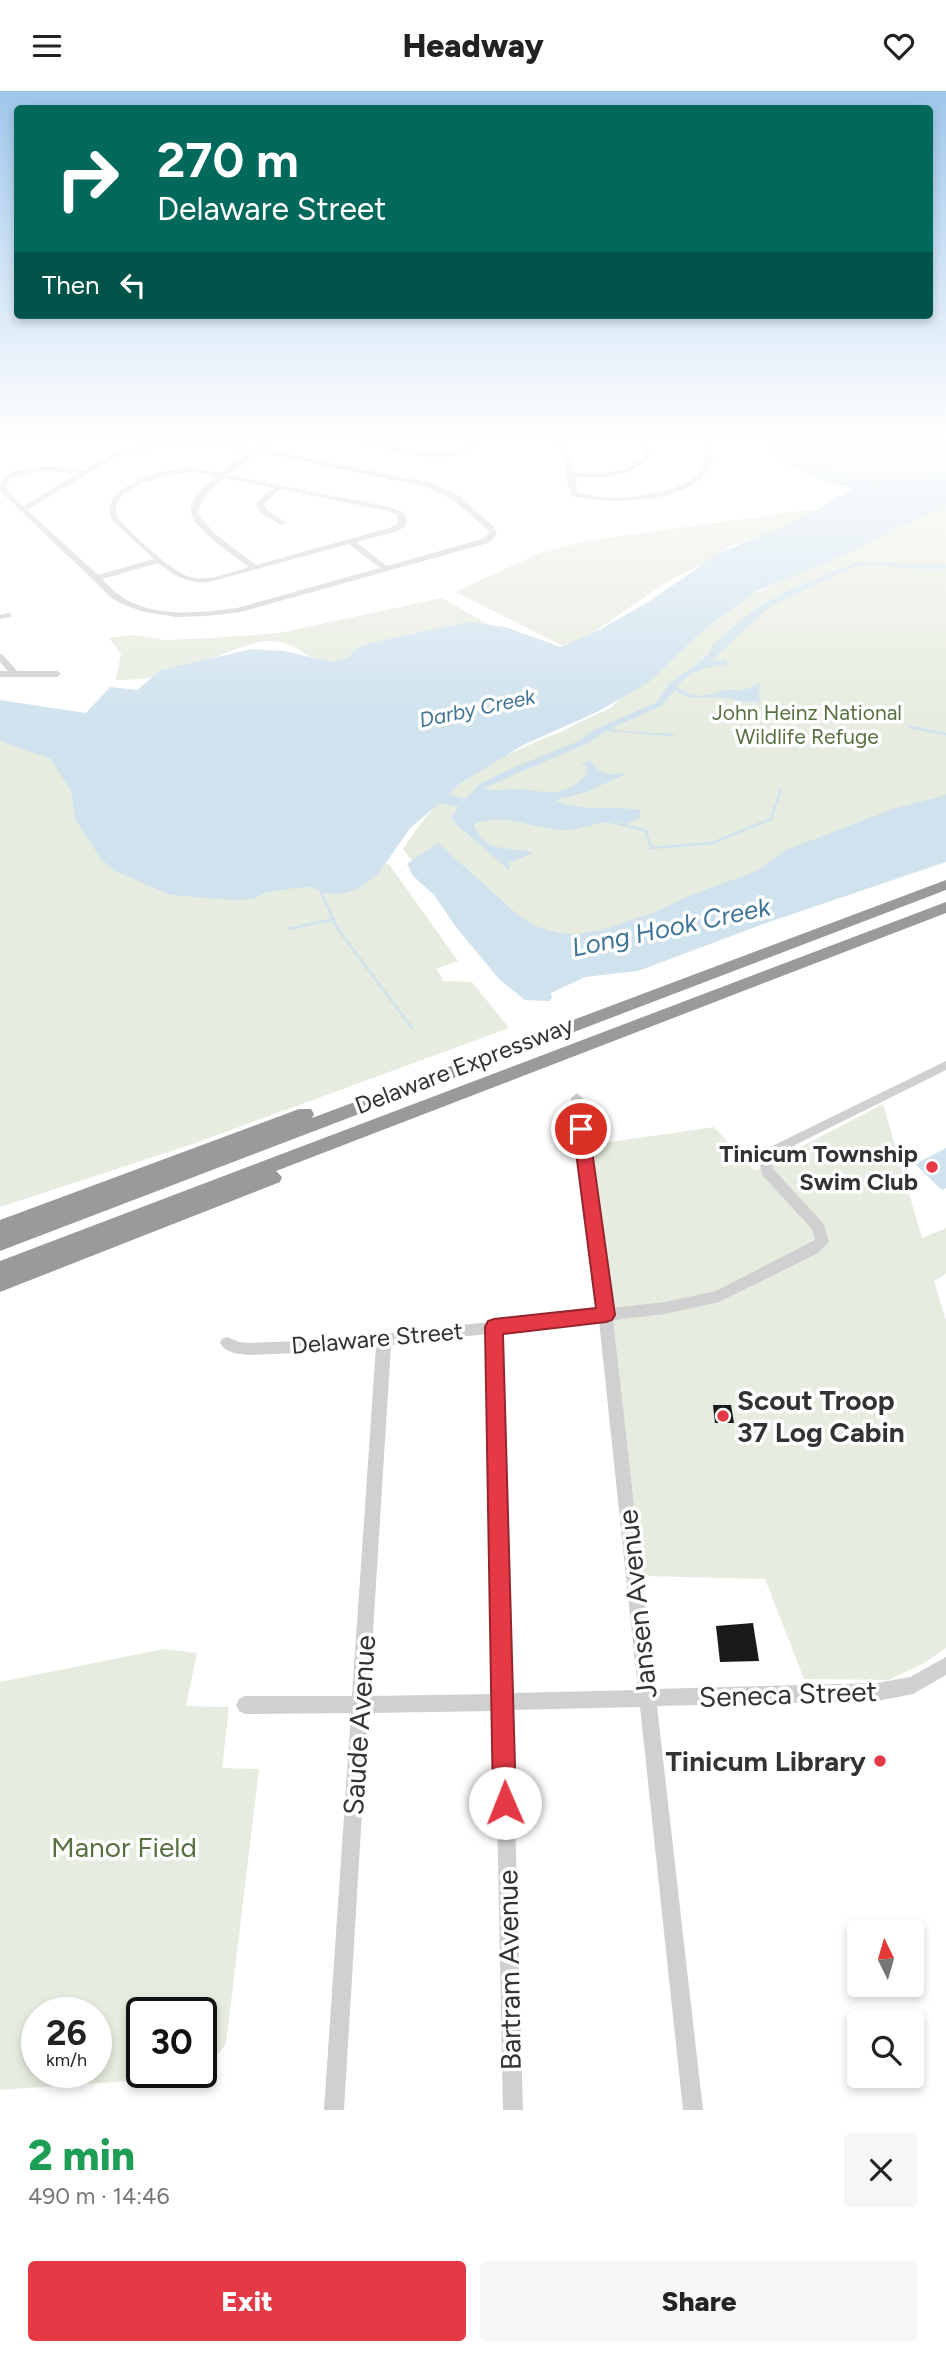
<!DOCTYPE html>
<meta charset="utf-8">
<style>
body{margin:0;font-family:Figtree,sans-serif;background:#f6f6f6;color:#222;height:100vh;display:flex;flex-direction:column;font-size:26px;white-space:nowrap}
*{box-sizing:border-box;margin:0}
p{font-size:23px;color:#767676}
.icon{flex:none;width:38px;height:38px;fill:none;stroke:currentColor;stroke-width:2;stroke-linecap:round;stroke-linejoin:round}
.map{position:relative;height:2019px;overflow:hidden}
.drawer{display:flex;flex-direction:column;background:#fff;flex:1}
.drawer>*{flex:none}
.guide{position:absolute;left:14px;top:14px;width:919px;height:214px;border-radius:7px;box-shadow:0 4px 10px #0003;background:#00695c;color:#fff;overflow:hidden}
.needle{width:46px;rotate:355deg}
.controls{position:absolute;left:847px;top:1829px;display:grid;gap:14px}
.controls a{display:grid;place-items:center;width:77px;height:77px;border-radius:7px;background:#fff;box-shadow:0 4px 10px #0003;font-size:35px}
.speed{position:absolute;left:21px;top:1906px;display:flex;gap:14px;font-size:35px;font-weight:700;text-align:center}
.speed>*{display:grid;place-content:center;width:91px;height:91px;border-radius:50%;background:#fff;box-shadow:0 4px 10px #0003;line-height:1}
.speed small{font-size:18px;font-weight:400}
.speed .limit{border:4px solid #111;border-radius:10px;background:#fff;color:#111}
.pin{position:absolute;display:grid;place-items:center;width:60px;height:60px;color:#fff;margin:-30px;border:4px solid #fff;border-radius:50%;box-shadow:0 2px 7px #0007}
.me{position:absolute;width:77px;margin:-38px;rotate:359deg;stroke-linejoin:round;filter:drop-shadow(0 0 5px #0008)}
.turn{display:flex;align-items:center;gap:24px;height:147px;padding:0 28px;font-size:32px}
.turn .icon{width:91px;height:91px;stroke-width:2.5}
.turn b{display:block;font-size:49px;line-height:60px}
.then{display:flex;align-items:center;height:66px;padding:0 28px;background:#0003;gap:14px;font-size:26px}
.round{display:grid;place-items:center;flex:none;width:74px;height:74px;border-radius:7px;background:#f6f6f6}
.head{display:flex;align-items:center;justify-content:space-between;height:119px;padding:0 28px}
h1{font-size:42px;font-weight:800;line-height:52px;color:#1e9e55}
.primary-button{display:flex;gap:14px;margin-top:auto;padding:14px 28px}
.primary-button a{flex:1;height:80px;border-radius:7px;background:#e63946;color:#fff;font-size:28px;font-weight:800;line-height:80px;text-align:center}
.primary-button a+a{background:#f6f6f6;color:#222}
header{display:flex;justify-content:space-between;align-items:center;height:91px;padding:0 28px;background:#fff;font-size:32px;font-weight:800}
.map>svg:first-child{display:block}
</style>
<header><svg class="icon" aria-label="menu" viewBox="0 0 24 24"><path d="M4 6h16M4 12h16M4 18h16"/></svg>Headway<svg class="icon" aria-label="heart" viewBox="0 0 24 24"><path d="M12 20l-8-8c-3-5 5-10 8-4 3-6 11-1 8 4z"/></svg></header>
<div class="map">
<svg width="946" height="2019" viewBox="0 0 946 2019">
<rect width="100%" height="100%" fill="#fff"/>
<g fill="#e6ecdf" fill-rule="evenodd">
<path d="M786 347H946V380L878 392 816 375 786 355Z"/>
<path d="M946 411V732L598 846 467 845 403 758C448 689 486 671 560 641 576 634 592 624 609 618L625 604 626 593 749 505 773 494 784 486Z"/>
<path d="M814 418 805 427 768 443 728 456 716 467 670 489 569 558 455 501 538 463 586 450Z"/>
<path d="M442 507 552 570 325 577C309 565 295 552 273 550 249 548 210 571 185 578 163 586 139 589 116 589L121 563 109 547 131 544 165 549 214 547 279 542Z"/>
<path d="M0 643 382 774 389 773 458 870 436 878 443 888 441 890 472 891 509 937 193 1053 0 1116Z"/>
<path d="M883 1013 922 1147 946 1137V1183L934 1190 946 1230V1557L924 1572 888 1589 804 1588 765 1488 643 1485 590 1054 714 1036 755 1080Z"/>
<path d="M164 1558 197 1562 186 1615 229 1616 222 1677 259 1678 226 1953 200 1985 0 1999V1591ZM37 1922H96V1981H37ZM142 1922H201V1981H142Z"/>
</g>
<g fill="#cfe2ee">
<path d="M773 347H786V355L816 375 878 392 946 380V416L897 436 853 460 757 500 702 540 648 592 597 621 523 654 459 693 449 703 466 708 478 694 512 677 579 650 592 640 657 611 669 593 707 565 714 553 741 529 758 516 793 497 857 471 946 474V478H917L871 473 853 476 770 515 710 571 727 569 726 574C705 576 691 579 677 596 696 609 705 605 724 599 730 597 739 601 746 598 752 596 755 593 761 592L759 597 760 612 751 610 747 612 727 607 687 606 675 599 661 615 612 637 621 640 677 643 670 645 606 640 588 652 484 697C497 702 514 696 529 699 551 703 569 703 585 685L587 676 581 672 591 670C600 685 611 684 628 682L586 701 555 709C581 722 611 714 640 719L641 726 626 733C612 725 583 738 567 739 534 740 506 720 474 733 483 764 510 754 533 762L509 772 510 780 457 734 452 728 458 715 439 713 411 736 378 783 358 798 339 803 322 802 313 796 295 797 264 802 254 808 236 809 171 804 115 780 101 768 75 728 71 700 51 668 0 650V609L86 622 110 596 137 599 161 579 252 558 284 560 332 571 349 566 355 558 370 552 468 531 505 536 561 556 599 539 650 510 716 464 802 427 852 398V396C827 392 788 380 773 359Z"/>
<path d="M946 704V771L769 831 638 880 585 886 551 902 552 907 549 910 525 909 499 888 456 836 434 804 413 785 407 773 438 752 517 823 535 835 558 842 577 843 602 839 652 822 694 803 757 780 786 759 893 718Z"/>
<path d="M946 1057V1097L942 1099 915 1073Z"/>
</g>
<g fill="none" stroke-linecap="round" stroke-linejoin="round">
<g stroke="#cfe2ee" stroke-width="2.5">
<path d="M910 636 946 643"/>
<path d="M608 730 646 740 651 757 712 752 771 728 781 698"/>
<path d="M321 801 337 837 412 937"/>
<path d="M288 838 334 828"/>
</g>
</g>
<g fill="#1a1a1a">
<path d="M713 1314H731L734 1332H715Z"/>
<path d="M753 1532 759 1570 720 1571 716 1535Z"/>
</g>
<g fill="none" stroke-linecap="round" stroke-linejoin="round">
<g fill="#d0d0d0" fill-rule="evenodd">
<path d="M0 347H6L0 351Z"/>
<path d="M272 347H281L264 358 431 392 458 404 494 436 497 444 488 452 241 521 207 525 176 526 145 521 127 515 113 508 0 400V393L5 384 15 380 45 375 85 379 115 362 145 354 211 350 256 357ZM211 354 251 360 221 382C212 381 202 377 193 377 170 375 93 396 113 430L154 468 98 484 27 419 119 364 145 358ZM259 361 426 396 452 408 488 439 489 443 482 448 387 475 356 451 395 441 405 436 407 429 403 421 390 416 228 384ZM36 380 79 382 23 415 7 400 6 396 11 387ZM193 381 217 386C208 393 190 407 191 420 192 438 235 465 249 476 231 481 209 491 190 486 171 481 132 443 118 427 102 396 174 382 193 381ZM224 387 273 397 256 413 261 422 280 434 287 432 267 419 264 413 280 398 388 420 397 424 398 433 389 437 256 474 214 442 198 422C200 407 212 397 224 387ZM349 453 380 477 237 517C200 522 151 528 118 503 112 499 107 493 102 488L158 472C175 485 187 493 209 491Z"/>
<path d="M346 347C377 347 407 363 439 362 448 362 458 360 466 356 474 352 476 347 485 347 457 375 417 366 382 357 370 355 357 352 346 347Z"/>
<path d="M545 347H553L567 358 574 382C598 382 630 385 645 362L637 347H644L651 362C635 388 603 387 575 386L578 402C610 411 676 407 700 381 703 377 705 370 707 366L701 347H707L714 366C712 370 710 377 707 381 685 413 605 414 572 405L565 384 567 382 562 360Z"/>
<path d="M8 522 12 524 11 526 0 528V524Z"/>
<path d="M0 563 3 564 17 580H57L61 583 57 586H0V580H8L0 571Z"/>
<path d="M946 970V979L773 1065 771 1072 774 1079 823 1132 829 1151 818 1162 719 1211 665 1223 613 1229 655 1598 877 1592 910 1586 946 1566V1584L913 1603 877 1610 657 1615 703 2019H683L640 1616 512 1619 523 2019H503L495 1620 368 1622 344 2019H324L351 1622 245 1623 239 1620 236 1614 239 1608 245 1605H352L376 1255 326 1261 249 1264C239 1263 225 1262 220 1252L222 1248 227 1246 239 1251 249 1252 326 1249 598 1219 571 1007 577 1002 583 1007 612 1217 665 1211 716 1200 815 1149 812 1138 763 1085 759 1072 764 1059ZM599 1230 638 1599 511 1602 501 1241ZM487 1243 494 1603 369 1605 391 1254Z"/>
</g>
<g fill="#9a9a9a" fill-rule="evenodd">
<path d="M946 789V799L0 1160V1129L299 1018H311L314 1023 312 1027Z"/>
<path d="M946 811V822L276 1080 282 1086 280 1091 0 1201V1170Z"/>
</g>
</g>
<linearGradient id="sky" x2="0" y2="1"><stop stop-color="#9ec6ea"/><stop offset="0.55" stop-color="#fff"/><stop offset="1" stop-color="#fff" stop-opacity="0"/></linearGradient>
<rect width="946" height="630" fill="url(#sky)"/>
<path fill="#e63946" stroke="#96252e" stroke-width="2" d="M581 1032 589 1038 615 1224 612 1229 606 1231 503 1243 516 1712 513 1720 505 1724 496 1720 493 1712 485 1236 488 1230 494 1228 596 1217 573 1038Z"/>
<g fill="#e63946" stroke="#fff" stroke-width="2.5">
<circle cx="932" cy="1076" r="7"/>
<circle cx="723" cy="1325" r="7"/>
<circle cx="880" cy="1670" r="7"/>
</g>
<g text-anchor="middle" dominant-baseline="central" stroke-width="7" stroke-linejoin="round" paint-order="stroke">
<g font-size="21" font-style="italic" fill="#3f7597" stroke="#fff">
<text transform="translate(477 617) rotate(-12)">Darby Creek</text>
</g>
<g font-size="21" fill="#56703f" stroke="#fff">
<text x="807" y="621">John Heinz National<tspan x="807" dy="24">Wildlife Refuge</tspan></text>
</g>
<g font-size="24" fill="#333" stroke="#fff">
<text transform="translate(464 974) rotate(-21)">Delaware Expressway</text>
<text transform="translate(377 1247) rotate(-5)">Delaware Street</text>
</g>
<g font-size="24" font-weight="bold" fill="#333" stroke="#fff" text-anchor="end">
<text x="918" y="1062">Tinicum Township<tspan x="918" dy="28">Swim Club</tspan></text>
</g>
<g font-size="26" font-style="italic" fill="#3f7597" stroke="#fff">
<text transform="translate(671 836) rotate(-12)">Long Hook Creek</text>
</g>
<g font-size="28" font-weight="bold" fill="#333" stroke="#fff" text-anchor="start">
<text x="737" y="1309">Scout Troop<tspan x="737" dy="32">37 Log Cabin</tspan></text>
<text x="866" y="1670" text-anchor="end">Tinicum Library</text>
</g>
<g font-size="28" fill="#333" stroke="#fff">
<text transform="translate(637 1513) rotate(-96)">Jansen Avenue</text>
<text transform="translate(788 1603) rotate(-2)">Seneca Street</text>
<text transform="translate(359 1634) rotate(-86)">Saude Avenue</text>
<text transform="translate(509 1879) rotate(-91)">Bartram Avenue</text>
</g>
<g font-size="28" fill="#56703f" stroke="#fff">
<text x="124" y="1756">Manor Field</text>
</g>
</g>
</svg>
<div class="controls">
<a><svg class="needle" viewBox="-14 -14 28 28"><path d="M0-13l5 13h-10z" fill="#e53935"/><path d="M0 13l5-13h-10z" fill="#767676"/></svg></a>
<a><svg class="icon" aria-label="search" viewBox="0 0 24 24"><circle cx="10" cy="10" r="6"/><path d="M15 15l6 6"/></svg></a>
</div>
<div class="speed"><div>26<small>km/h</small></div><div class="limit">30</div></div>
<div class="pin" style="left:581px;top:1038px;background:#d93025"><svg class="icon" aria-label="arrive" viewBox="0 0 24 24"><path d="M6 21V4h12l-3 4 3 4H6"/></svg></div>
<svg class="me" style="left:505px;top:1712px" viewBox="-20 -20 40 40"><circle r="19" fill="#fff"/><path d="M0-13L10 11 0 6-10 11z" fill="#e63946"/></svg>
<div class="guide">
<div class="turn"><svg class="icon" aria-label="right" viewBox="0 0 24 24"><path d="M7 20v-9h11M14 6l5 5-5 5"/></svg><div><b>270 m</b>Delaware Street</div></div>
<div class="then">Then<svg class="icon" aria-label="left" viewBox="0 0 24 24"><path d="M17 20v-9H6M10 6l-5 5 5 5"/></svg></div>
</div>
</div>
<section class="drawer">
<div class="head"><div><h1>2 min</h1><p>490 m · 14:46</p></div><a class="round"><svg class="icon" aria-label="close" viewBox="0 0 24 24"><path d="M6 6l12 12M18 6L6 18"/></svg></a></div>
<div class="primary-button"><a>Exit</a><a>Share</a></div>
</section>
